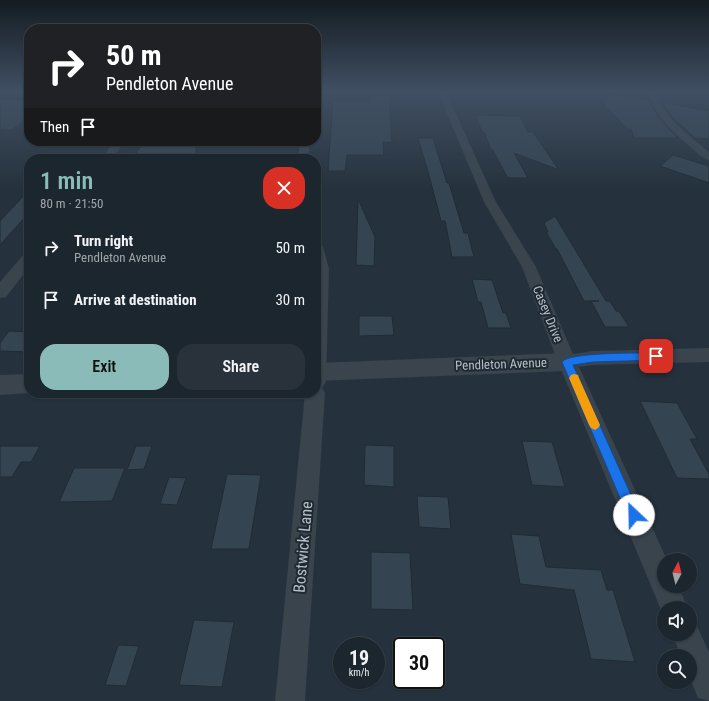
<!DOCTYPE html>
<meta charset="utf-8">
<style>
body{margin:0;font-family:"Roboto Condensed",sans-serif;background:#29323a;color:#f1f3f6;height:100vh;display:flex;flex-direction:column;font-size:15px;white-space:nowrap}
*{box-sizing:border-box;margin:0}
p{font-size:13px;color:#a0a5aa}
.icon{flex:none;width:22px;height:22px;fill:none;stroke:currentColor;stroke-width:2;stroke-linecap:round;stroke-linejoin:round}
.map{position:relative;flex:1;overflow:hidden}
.side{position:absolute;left:24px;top:154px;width:297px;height:244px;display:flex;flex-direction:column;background:#1c262e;border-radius:16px;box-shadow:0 1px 3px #0004,0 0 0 1px #3a434a}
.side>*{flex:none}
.top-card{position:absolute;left:24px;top:24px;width:297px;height:122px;border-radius:16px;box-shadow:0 1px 3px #0004,0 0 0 1px #3a434a;background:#202124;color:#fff;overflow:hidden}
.needle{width:26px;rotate:7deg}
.buttons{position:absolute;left:657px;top:553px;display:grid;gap:8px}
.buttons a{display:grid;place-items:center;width:40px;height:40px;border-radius:50%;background:#1c262e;box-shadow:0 1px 3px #0004,0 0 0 1px #3a434a;font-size:20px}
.speed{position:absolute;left:333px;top:637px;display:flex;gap:8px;font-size:20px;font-weight:700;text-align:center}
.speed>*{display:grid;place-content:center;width:52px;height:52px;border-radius:50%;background:#1c262e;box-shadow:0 1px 3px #0004,0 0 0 1px #3a434a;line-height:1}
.speed small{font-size:10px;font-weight:400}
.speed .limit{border:2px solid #111;border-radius:6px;background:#fff;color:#111}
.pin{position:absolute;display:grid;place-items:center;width:34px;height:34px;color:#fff;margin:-17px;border-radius:8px;box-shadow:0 2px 6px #0006}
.me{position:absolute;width:44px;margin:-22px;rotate:336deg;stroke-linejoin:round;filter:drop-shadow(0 0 3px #0008)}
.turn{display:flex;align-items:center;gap:14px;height:84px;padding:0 16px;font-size:18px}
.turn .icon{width:52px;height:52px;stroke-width:2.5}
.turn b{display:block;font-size:28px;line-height:34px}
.then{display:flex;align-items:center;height:38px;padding:0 16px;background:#0003;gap:8px;font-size:15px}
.round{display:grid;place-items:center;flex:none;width:42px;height:42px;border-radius:16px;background:#29323a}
.overview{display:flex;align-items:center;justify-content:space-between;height:68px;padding:0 16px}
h1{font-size:24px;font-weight:600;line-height:30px;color:#8bbbb9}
.primary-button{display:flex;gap:8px;margin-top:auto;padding:8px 16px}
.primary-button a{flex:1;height:46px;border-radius:16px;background:#8bbbb9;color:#111;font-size:16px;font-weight:600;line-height:46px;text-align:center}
.primary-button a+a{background:#29323a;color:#f1f3f6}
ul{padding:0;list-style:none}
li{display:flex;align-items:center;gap:12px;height:52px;padding:0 16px}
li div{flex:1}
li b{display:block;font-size:15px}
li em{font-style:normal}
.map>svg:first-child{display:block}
</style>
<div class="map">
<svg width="709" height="701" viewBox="0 0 709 701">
<rect width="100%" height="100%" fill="#25323d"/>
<g fill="#354451" stroke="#202b34">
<path d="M609 93 649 100 659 118 678 138H634L631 129H627L602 102Z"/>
<path d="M369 95H389L392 143 383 142 384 155H347L345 171H328L333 101H369Z"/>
<path d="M0 99 29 100V117L12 130H0Z"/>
<path d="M662 102 709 111V139L695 138 672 117Z"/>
<path d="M476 115 520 116 528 132H533L559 170 514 153 528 178H510L507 177 493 150H491L484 132H482Z"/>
<path d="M418 138H433L447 183H449L464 233H468L474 257H452L445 221H441L430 179Z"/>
<path d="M144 143 196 145V159H131Z"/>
<path d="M673 155 709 166V183L660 166Z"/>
<path d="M29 190V213L0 245V221Z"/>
<path d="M358 199 375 237 374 266 356 265Z"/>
<path d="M555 216 606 301H610L616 311H619L629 327H605L591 301H599H584L557 249H556L546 232H548L544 223Z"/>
<path d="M472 279 492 280 503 313H506L511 328H488L481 302H478Z"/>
<path d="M359 316H392L394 335 359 336Z"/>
<path d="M9 331 29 332V352L0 351V343Z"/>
<path d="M640 401 677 403 697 439H690L709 474V479L677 478Z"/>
<path d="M522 441 552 442 565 487 532 485Z"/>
<path d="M365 445 394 446V487L364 485Z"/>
<path d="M0 446H40L31 462H21L12 477H0Z"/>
<path d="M136 446H152L144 469 127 470Z"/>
<path d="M74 468H125L112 501 59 502Z"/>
<path d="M227 474 261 475 249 549H211Z"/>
<path d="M169 477 186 478 177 505 160 504Z"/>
<path d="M417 496 448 497 451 529 419 527Z"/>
<path d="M511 534 539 536 546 567 601 570 607 590H613L635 662 591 659 574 590 520 584Z"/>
<path d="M371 552 410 553 413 610 371 609Z"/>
<path d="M194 620 234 622 222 687 179 685Z"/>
<path d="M118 645 139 646 126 686 105 685Z"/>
</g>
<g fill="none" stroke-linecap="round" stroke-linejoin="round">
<g fill="#39444d" fill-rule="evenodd">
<path d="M438 92H446L496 202 536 267 573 354 593 351 709 348V362L593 365 579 367 667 560H664V586H678L688 608H664V617L558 362 522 267 484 202Z"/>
<path d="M648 92H656C665 118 688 135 709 152V160C703 159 698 154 694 150 675 134 654 116 648 92Z"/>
<path d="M115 141H125L112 159H101Z"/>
<path d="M300 141H310L308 159H298Z"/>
<path d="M316 243 321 244 323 247 329 269 326 382 322 388 325 393 305 701H275L305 393H316Z"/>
<path d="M29 252V267L6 297 0 298V282L24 254Z"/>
<path d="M690 621 696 624 709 652V701L698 698 690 678V656H681L672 634H690Z"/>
</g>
<g fill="#39444d" fill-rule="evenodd">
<path d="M567 353 575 356 578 362 575 368 567 371 316 381V363Z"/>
<path d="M29 374V393H31L0 395V375Z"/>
</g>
</g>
<linearGradient id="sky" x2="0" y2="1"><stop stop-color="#141c22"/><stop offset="0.48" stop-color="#404f62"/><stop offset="1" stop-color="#404f62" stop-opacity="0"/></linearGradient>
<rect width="709" height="190" fill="url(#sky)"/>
<path fill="#1a73e8" stroke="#114b97" d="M656 353 660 356 656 360 593 362 573 365 640 515 638 519 634 521 629 519 562 362C568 352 641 353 656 353Z"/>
<path fill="#f59e0b" d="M574 374 578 375 579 378 600 425 598 428 595 430 591 428 589 425 569 378 571 375Z"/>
<g text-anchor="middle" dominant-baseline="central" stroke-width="4" stroke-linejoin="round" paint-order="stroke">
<g font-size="13" fill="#b5bfc8" stroke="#1e2932">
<text transform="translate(548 314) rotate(68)">Casey Drive</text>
<text transform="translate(501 364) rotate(-2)">Pendleton Avenue</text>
</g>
<g font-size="16" fill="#b5bfc8" stroke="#1e2932">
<text transform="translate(303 547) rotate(-85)">Bostwick Lane</text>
</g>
</g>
</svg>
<div class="buttons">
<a><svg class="needle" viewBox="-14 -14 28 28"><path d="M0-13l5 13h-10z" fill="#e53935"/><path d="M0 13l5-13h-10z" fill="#a0a5aa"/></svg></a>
<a><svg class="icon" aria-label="sound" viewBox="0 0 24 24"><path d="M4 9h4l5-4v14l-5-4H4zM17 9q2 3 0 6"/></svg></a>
<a><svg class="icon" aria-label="search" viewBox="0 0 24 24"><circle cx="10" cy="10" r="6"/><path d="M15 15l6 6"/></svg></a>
</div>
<div class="speed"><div>19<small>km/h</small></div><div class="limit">30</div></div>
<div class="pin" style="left:656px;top:356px;background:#d93025"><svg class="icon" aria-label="arrive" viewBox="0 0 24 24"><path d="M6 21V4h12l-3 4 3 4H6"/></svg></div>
<svg class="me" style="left:634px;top:515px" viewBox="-20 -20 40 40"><circle r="19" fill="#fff"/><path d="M0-13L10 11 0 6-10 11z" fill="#1a73e8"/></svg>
<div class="top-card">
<div class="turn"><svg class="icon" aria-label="right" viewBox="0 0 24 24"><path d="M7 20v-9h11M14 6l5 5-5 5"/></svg><div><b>50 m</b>Pendleton Avenue</div></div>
<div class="then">Then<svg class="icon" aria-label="arrive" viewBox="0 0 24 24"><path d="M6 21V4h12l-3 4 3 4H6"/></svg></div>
</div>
<section class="side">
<div class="overview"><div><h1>1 min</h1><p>80 m · 21:50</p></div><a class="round" style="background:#d93025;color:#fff"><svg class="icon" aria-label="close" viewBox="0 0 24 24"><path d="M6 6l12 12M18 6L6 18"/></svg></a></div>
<ul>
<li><svg class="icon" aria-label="right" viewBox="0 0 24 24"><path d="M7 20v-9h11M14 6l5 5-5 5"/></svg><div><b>Turn right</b><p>Pendleton Avenue</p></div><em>50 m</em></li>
<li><svg class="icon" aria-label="arrive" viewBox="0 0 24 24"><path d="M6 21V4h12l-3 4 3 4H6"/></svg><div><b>Arrive at destination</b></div><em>30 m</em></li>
</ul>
<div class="primary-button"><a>Exit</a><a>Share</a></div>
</section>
</div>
